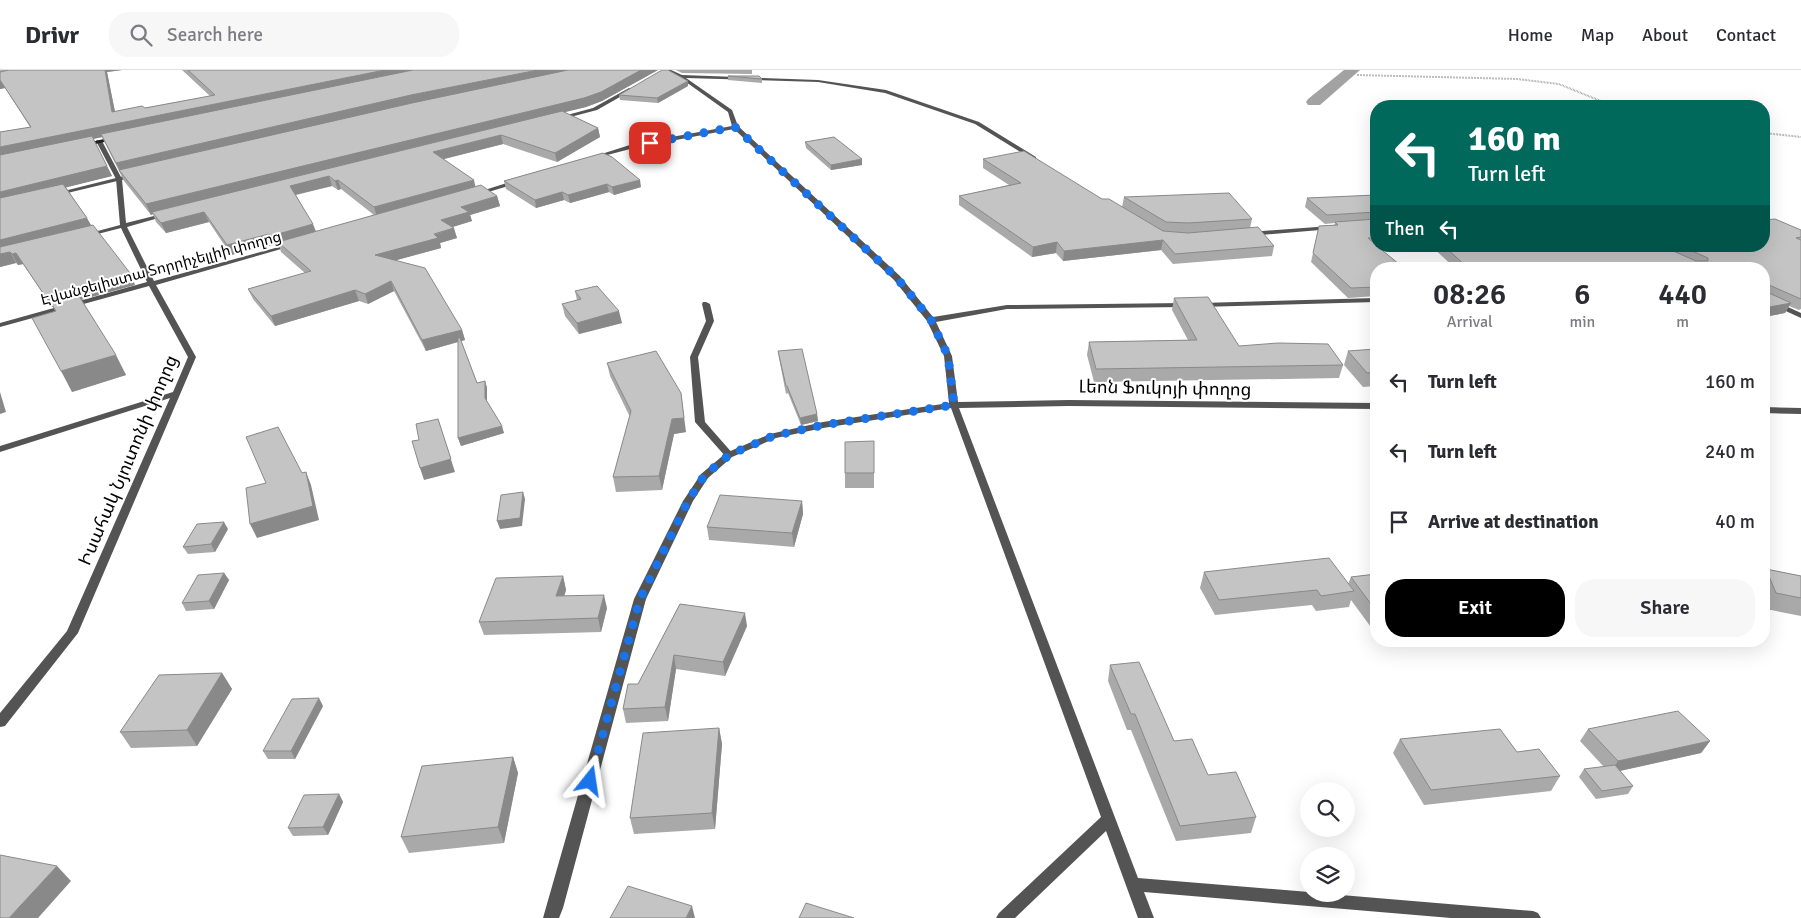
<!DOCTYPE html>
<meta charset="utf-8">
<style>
body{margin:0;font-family:Signika,"Noto Sans Armenian",sans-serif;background:#f7f7f7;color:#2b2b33;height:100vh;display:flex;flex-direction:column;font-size:19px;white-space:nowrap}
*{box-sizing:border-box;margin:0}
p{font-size:16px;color:#7c7c81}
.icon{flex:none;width:28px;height:28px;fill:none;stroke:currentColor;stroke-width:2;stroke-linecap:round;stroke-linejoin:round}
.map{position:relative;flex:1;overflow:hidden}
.drawer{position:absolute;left:1370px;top:192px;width:400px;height:385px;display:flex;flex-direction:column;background:#fff;border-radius:20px;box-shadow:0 5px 20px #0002}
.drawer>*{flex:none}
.top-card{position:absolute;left:1370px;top:30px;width:400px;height:152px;border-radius:20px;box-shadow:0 5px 20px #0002;background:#00695c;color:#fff;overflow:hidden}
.fabs{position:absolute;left:1300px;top:712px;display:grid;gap:10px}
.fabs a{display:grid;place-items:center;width:55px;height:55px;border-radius:50%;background:#fff;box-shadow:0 5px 20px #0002;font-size:25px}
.pin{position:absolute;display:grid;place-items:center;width:42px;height:42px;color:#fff;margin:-21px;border-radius:10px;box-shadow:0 2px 8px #0006}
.me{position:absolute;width:55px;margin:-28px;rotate:15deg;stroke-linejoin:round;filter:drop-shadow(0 0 4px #0008)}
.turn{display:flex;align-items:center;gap:18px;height:105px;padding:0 15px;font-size:22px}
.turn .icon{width:65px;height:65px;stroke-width:2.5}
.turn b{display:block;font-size:35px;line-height:42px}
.then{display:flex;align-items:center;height:48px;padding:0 15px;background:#0003;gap:10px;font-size:19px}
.eta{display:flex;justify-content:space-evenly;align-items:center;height:85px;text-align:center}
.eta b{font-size:30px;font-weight:600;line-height:35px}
.primary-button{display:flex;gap:10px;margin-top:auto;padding:10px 15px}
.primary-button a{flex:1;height:58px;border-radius:20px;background:#000;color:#fff;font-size:20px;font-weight:600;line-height:58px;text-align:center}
.primary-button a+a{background:#f7f7f7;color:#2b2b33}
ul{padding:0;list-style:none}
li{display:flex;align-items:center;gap:15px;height:70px;padding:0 15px}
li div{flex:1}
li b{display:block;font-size:19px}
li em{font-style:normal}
header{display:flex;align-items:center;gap:30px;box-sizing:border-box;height:70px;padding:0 25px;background:#fff;border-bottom:1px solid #e1e1e2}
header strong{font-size:24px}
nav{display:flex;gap:28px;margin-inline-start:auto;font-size:18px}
.search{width:350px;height:45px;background:#f7f7f7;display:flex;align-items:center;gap:12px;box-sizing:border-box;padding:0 18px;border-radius:20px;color:#7c7c81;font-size:19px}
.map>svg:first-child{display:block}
</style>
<header>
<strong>Drivr</strong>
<div class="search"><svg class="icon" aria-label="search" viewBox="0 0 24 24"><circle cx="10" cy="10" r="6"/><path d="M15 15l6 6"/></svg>Search here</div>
<nav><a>Home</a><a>Map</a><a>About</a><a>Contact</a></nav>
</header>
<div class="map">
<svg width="1801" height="848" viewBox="0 0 1801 848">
<rect width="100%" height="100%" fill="#fff"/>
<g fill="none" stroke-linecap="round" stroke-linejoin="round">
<path fill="#a2a2a2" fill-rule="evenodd" d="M1344 0H1360L1320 35H1308L1306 32 1308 29Z"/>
<g stroke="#767676" stroke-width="2" stroke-dasharray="0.5 1" stroke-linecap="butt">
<path d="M1357 5 1517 9 1559 14 1613 36"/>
<path d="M1764 63 1801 67"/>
</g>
<g fill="#545454" fill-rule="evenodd">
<path d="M136 103 139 105 138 106 55 126 52 124Z"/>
<path d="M703 232H706L710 234 714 251 698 287 705 352 734 385 729 388 726 387 695 352 690 287 706 251 702 234Z"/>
</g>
<g fill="#545454" fill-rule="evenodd">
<path d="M665 0H671L682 5 818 10 886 20 979 52 1036 87V89H1032L975 54 885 23 818 12 686 8 732 40 738 56 900 206 933 247 1007 235 1184 233 1188 235 1184 237 1007 239 936 252 952 286 958 332 1069 330 1376 333V339L1069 336 959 338 1138 808 1309 822V824H1329L1533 841 1538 843 1541 848H1451L1144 822 1154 848H1138L1106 761 1015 848H996L999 843 1101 747 951 338 823 358 776 368 732 387 708 408 693 431 646 529 563 838 559 848H543L634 529 683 431 701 404 726 383 770 364 823 352 949 333 944 286 927 251 894 210 734 59 634 78 592 89V87L633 74 732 56 728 42 679 7Z"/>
<path d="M629 18 634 19 597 40 559 50 556 48 593 38Z"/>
<path d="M97 70 102 71 122 109 126 153 166 143 169 145 127 157 154 211 290 174 295 175 156 215 196 287 78 563 5 656 0 657V643L67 561 170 328 0 382V376L173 322 188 287 149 216 0 257V253L147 212 121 158 86 167 83 165 120 155 116 109 96 71Z"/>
<path d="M516 110 519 112 518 113 475 126 472 124Z"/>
<path d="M1330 156 1332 157V159L1250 166 1247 164 1250 162Z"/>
<path d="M1764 226 1801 243V248L1764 231Z"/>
<path d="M1376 228V232L1201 237 1197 235 1201 233Z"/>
<path d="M1764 337 1801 338V344L1764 343Z"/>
</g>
<path fill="#212121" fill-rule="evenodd" d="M116 66 118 67V69L82 77 79 75Z"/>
</g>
<g fill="#a9a9a9" fill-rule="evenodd">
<path d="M0 0H122L107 2 115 42 145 38 210 26 182 0H658L602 31 586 37 564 42 598 58 600 67 557 92 503 74 444 89 476 117 497 126 500 136 470 145 472 151 452 157 457 168 440 173 441 178 396 190 462 260 465 270 461 271 477 313 485 311 487 318V331L504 363 461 376 458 368V272L426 281 394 221 368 234 359 231 275 256 253 229 248 219 305 203 281 182 279 175 275 176 273 175 231 185 209 152 166 163 156 152 153 144 151 145 124 111 102 67 93 69 112 106 66 117 91 155 135 215 81 230 126 305 72 322 55 241 53 237H52L23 194 18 195 16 193 0 197V62L30 57 5 18 0 19ZM332 116 338 120 341 119 374 145 316 162 296 125Z"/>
<path d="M676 0H752V4L682 3Z"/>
<path d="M728 6 762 9V13L728 10Z"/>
<path d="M688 16 658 33 620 30 619 25Z"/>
<path d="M805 72 862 95 831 100 806 78Z"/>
<path d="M603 83 641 117 614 125 609 122 570 133 564 130 536 138 506 119 504 111Z"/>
<path d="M983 89 1102 129 1122 137 1124 127 1252 149 1250 158 1274 176 1272 186 1173 194 1161 180 1063 191 1056 183 1032 187 959 135V126L1009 115 983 98Z"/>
<path d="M1376 125V176H1382L1378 177 1376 199V226L1348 228 1311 192 1319 156 1334 155 1335 153 1325 154 1305 137 1307 128Z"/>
<path d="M1801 160V239L1799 240 1789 236 1785 243 1764 247V199H1456L1431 176H1764Z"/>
<path d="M575 221 622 253 579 264 565 246 562 234 577 230Z"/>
<path d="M1174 228 1239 276 1343 295 1339 308 1094 312 1087 285 1089 272 1188 270 1172 240Z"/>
<path d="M1376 279V316L1363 317 1344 295 1348 281Z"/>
<path d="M778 281 817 344 818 351 801 355 788 323 786 324 779 288Z"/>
<path d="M607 293 686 362 674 364 662 420 616 422 613 407 630 347 610 306Z"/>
<path d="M1764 302 1768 304 1764 311Z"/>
<path d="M874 371V418H845V403Z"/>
<path d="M802 431 803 444 794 477 709 470 707 457Z"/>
<path d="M228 459 215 482 188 484 183 477Z"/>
<path d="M1766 499 1801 506V546L1766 539 1764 535V502Z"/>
<path d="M1204 502 1348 514 1351 507 1376 504V564L1351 530 1349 537 1316 541 1312 535 1215 545 1200 518Z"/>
<path d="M224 503 229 510 214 539 186 541 182 533Z"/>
<path d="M563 506 566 520 564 526 607 538 601 562 484 565 479 552Z"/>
<path d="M680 534 747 556 725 606 676 599 668 651 626 653 623 639 638 614Z"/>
<path d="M1110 595 1174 671 1208 705 1256 747 1251 763 1176 771 1131 660H1127L1108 611Z"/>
<path d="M222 603 232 619 197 676 131 678 120 662Z"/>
<path d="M323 636 295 689H268L263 681Z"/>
<path d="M719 658 722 674 715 759 634 764 630 748Z"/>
<path d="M1588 659 1710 671 1701 683 1620 701 1633 716 1628 724 1596 729 1579 707 1584 699 1604 697 1580 671Z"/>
<path d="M1400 669 1517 682 1560 706 1551 721 1424 735 1393 683Z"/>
<path d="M513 687 518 703 504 773 409 783 401 767Z"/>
<path d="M339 724 343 732 328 765 293 766 288 758Z"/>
</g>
<g fill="#898989">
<path d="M105 0H122L107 2 117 52 112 42Z"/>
<path d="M385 0H429L0 88V77Z"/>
<path d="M538 0H582L121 103 116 93 411 25Z"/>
<path d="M641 0H658L602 31 586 37 154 144 152 142 153 144 151 145 146 134Z"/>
<path d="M0 10 5 18 0 19Z"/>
<path d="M688 11V16L658 33 657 28Z"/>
<path d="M598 58 600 67 557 92 555 83Z"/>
<path d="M501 65 503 74 436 91 433 82Z"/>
<path d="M862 89V95L831 100V95Z"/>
<path d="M107 96 112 106 0 134V122Z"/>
<path d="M329 106 332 116 294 125 290 116Z"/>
<path d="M338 110 341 119 338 120 335 111Z"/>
<path d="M474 110 476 119 377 147 374 137Z"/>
<path d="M640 110 641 117 614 125 612 117Z"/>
<path d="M607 114 609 122 570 133 568 125Z"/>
<path d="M562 122 564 130 536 138 535 130Z"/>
<path d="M497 126 500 136 470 145 472 151 443 160 441 150 461 137Z"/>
<path d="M204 142 209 152 166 163 161 153Z"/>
<path d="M87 148 93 159 0 182V170Z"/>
<path d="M313 154 317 164 278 172 279 175 275 176 271 166Z"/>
<path d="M454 158 457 168 440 173 441 178 379 195 375 185Z"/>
<path d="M269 164 273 175 231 185 227 175Z"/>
<path d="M1163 170 1161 180 1063 191 1064 181Z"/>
<path d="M1057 172 1056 183 1032 187 1033 177Z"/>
<path d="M10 182 16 193 0 197V184Z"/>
<path d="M16 183 23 194 18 195 12 184Z"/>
<path d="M130 203 135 215 54 237 46 226Z"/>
<path d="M391 211 394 221 368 234 365 224Z"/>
<path d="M355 220 359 231 275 256 271 246Z"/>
<path d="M45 226H46L53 237H52Z"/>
<path d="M1791 233 1785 243 1764 247V238Z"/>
<path d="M619 241 622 253 579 264 577 253Z"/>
<path d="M462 260 465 270 426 281 422 270Z"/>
<path d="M116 285 126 305 72 322 61 301Z"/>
<path d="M485 311 487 318V335L485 328Z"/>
<path d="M0 322 6 342 0 344Z"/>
<path d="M681 323 686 362 674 364 662 420 659 406 672 349Z"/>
<path d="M817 344 818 351 801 355 800 348Z"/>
<path d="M438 349 455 402 424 410 420 398Z"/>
<path d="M502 356 504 363 461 376 458 368Z"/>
<path d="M306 402 311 415 319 450 257 468 250 454Z"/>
<path d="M523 422 525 429 522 456 500 459 497 451Z"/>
<path d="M802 431 803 444 794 477 792 463Z"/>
<path d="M224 452 228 459 215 482 211 474Z"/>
<path d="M224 503 229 510 214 539 209 531Z"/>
<path d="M563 506 566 520 560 540 556 526Z"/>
<path d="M604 525 607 538 601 562 598 548Z"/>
<path d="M745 543 747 556 725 606 723 592Z"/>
<path d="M674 585 676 599 668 651 665 637Z"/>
<path d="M222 603 232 619 197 676 187 660Z"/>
<path d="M319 628 323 636 295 689 291 681Z"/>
<path d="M719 658 722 674 715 759 712 743Z"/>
<path d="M1710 671 1701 683 1610 703 1618 691Z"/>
<path d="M513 687 518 703 504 773 498 757Z"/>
<path d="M339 724 343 732 328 765 323 757Z"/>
<path d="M57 796 71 811 38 848H9Z"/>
<path d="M692 836 695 848H686Z"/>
</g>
<g fill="#c4c4c4" stroke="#898989">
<path d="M9 0H105L112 42 142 36 145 38 215 25 188 0H385L0 77V62L31 57 0 10V2Z"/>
<path d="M413 0H538L411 25 116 93 101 64Z"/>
<path d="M568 0H641L601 22 584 28 146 134 119 100 412 33Z"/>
<path d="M662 0H668L688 11 657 28 619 25Z"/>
<path d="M728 6H759L762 9Z"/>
<path d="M562 41 598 58 555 83 501 65 433 82 474 110 374 137 338 110 335 111 329 106 290 116 313 154 271 166 269 164 227 175 204 142 161 153 152 142Z"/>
<path d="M92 66 107 96 0 122V85Z"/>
<path d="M834 67 862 89 831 95 805 72Z"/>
<path d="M1024 81 1102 129H1109L1163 161 1188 163 1258 157 1274 176 1175 184 1163 170 1064 181 1057 172 1033 177 959 126 1021 113 983 89Z"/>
<path d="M603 83 612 87 640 110 612 117 607 114 568 125 562 122 535 130 504 111Z"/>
<path d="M63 114 87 148 0 170V128Z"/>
<path d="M481 115 497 126 461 137 469 142 441 150 454 158 434 164 438 168 375 185 425 198 462 260 422 270 391 211 365 224 355 220 271 246 248 219 311 201 278 172Z"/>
<path d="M1229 123 1252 149 1188 153 1166 152 1124 127Z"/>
<path d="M1376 125V142L1327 145 1307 128Z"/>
<path d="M1376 149V168H1368L1376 175V176H1377L1405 199H1376V217L1351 218 1313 183 1319 156 1338 155 1335 152Z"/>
<path d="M1775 149 1801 160V167L1796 168 1801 170V229L1769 215V223L1791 233 1764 238V199H1469L1444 176H1662L1696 191H1708V188L1681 176H1764V150Z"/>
<path d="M93 155 130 203 45 226 16 183 12 184 10 182 0 184V177Z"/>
<path d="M597 216 619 241 577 253 562 234 581 229 575 221Z"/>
<path d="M74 218 116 285 61 301 32 248 56 241 46 225Z"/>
<path d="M1208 227 1239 276 1278 273 1328 274 1343 295 1096 299 1089 272 1197 270 1174 228Z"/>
<path d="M458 268H460L477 313 485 311V328L502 356 458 368Z"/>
<path d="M802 279 817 344 800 348 787 316H786L778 281Z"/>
<path d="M1376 279V302L1367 303 1348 281Z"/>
<path d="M656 281 681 323 684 348 672 349 659 406 613 407 631 341 607 293Z"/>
<path d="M438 349 451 389 420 398 412 371 419 370 416 354Z"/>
<path d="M278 357 302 403 306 402 313 436 250 454 246 418 266 413 246 367Z"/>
<path d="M874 371V403H845V372Z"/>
<path d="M523 422 520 448 497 451 501 425Z"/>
<path d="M720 425 802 431 792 463 707 457Z"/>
<path d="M224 452 211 474 183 477 197 454Z"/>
<path d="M1329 488 1354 521 1321 526 1317 520 1219 530 1204 502Z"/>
<path d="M1766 499 1801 506V528L1776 523Z"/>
<path d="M224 503 209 531 182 533 198 505Z"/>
<path d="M1376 504V541L1351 507Z"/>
<path d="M563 506 556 526 604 525 598 548 479 552 496 508Z"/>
<path d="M680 534 745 543 723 592 674 585 665 637 623 639 628 614H638Z"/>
<path d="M1139 592 1174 671 1192 669 1208 705 1236 702 1256 747 1180 756 1135 644H1131L1110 595Z"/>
<path d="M222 603 187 660 120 662 159 605Z"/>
<path d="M319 628 291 681H263L292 629Z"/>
<path d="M1678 641 1710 671 1618 691 1588 659Z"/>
<path d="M719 658 712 743 630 748 643 663Z"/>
<path d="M1500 659 1517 682 1539 679 1560 706 1431 720 1400 669Z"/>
<path d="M513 687 498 757 401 767 422 696Z"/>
<path d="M1615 695 1633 716 1602 721 1584 699Z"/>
<path d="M339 724 323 757 288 758 304 725Z"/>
<path d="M0 785 57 796 9 848H0Z"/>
<path d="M628 816 692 836 686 848H610Z"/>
<path d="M806 833 854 848H799Z"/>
</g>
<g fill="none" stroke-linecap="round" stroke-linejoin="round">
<path stroke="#1a73e8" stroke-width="9" stroke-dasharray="0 16.2" d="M590 711 640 529 688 431 704 406 729 385 773 366 823 355 954 335 948 286 931 250 897 208 735 57 650 73"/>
</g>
<g text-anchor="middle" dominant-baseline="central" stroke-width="4" stroke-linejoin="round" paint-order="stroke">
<g font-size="15" fill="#000" stroke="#fff">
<text transform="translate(161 198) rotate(-15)">Էվանջելիստա Տորրիչելլիի փողոց</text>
</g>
<g font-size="18" fill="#000" stroke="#fff">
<text transform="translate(1165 318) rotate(1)">Լեոն Ֆուկոյի փողոց</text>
<text transform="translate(128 390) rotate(-67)">Իսահակ Նյուտոնի փողոց</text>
</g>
</g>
</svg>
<div class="fabs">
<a><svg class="icon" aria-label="search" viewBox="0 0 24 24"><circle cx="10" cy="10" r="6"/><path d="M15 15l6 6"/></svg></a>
<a><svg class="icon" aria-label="layers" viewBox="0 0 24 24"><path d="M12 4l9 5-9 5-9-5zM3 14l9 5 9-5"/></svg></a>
</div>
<div class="pin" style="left:650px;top:73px;background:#d93025"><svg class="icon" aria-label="arrive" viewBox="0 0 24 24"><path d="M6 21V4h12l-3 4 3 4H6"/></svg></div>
<svg class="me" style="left:590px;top:711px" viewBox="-20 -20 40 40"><path d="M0-17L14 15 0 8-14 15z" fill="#1a73e8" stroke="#fff" stroke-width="4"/></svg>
<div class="top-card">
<div class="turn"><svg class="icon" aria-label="left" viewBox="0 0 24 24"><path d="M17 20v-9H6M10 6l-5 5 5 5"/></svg><div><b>160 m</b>Turn left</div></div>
<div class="then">Then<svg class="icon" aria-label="left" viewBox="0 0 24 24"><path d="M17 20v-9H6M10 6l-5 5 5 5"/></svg></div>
</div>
<section class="drawer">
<div class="eta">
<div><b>08:26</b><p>Arrival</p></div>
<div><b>6</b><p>min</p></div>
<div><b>440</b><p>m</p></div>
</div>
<ul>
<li><svg class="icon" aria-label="left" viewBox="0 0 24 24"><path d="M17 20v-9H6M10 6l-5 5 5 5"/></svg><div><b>Turn left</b></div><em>160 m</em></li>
<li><svg class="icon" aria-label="left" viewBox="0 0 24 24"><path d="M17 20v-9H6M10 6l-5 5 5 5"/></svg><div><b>Turn left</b></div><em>240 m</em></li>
<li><svg class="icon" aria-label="arrive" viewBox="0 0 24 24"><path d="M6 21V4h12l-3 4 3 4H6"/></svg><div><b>Arrive at destination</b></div><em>40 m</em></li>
</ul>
<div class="primary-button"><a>Exit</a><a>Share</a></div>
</section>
</div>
